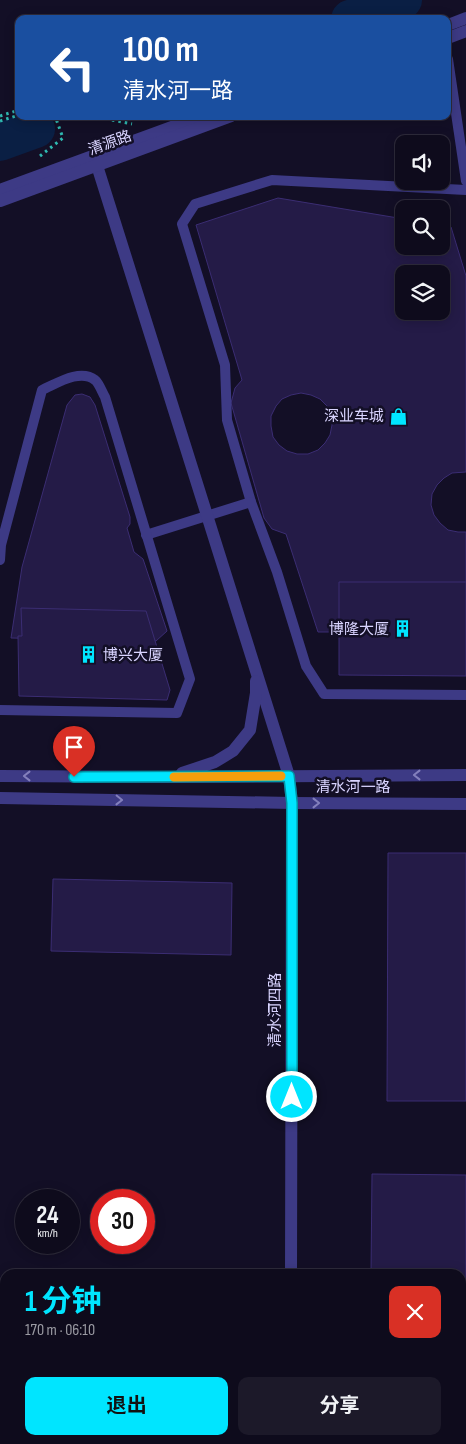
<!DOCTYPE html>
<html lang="zh">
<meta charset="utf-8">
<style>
body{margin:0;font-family:"Sofia Sans Condensed","Noto Sans SC",sans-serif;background:#1c1929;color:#f1f3f6;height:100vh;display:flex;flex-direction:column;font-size:19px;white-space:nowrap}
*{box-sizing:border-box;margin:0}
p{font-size:16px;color:#9b9ba3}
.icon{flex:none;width:28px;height:28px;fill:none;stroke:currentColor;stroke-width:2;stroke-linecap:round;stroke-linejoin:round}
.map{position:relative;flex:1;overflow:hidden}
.drawer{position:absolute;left:0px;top:1269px;width:466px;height:176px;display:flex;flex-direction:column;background:#0e0b1c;border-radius:15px 15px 0 0;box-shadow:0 2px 12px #0003,0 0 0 1px #2e2b3b}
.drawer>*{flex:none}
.hud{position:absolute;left:15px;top:15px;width:436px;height:105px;border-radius:10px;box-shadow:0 2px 12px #0003,0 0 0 1px #2e2b3b;background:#1a4fa0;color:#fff;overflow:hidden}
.tools{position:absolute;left:395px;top:135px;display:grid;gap:10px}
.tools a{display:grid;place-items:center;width:55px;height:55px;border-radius:10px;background:#0e0b1c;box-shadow:0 2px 12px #0003,0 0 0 1px #2e2b3b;font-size:25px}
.speed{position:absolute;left:15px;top:1189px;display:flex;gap:10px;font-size:25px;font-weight:700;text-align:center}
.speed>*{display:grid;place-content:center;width:65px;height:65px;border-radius:50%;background:#0e0b1c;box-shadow:0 2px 12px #0003,0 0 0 1px #2e2b3b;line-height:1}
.speed small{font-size:12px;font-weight:400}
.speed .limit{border:8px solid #d22;background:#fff;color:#111}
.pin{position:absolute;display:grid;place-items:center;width:42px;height:42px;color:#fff;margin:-51px -21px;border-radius:50% 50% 50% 0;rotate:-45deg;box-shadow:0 0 5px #0007}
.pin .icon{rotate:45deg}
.me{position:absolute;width:55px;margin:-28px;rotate:0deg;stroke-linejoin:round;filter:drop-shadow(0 0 4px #0008)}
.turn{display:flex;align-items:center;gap:18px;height:105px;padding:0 25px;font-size:22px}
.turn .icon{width:65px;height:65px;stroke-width:2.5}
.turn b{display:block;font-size:35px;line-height:42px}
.round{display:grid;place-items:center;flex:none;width:52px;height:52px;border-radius:10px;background:#1c1929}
.head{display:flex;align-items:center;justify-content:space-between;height:85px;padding:0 25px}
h1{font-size:30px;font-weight:700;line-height:38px;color:#00e5ff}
.action{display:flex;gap:10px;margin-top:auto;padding:10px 25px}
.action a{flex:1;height:58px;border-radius:10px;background:#00e5ff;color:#111;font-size:20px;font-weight:700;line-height:58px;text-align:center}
.action a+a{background:#1c1929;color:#f1f3f6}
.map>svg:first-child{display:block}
</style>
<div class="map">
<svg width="466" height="1444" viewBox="0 0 466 1444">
<rect width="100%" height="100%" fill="#130f26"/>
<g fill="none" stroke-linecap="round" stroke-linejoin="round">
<g stroke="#0a1f44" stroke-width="38">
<path d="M350 19 403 0"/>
<path d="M0 142 36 129"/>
</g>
</g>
<g fill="#241b47" stroke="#3b2d73" fill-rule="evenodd">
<path d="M278 198 404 219V246H441V225L451 227 466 276V472L452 473 444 478 437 485 432 494 431 505 434 515 440 523 448 530 458 532H466V632H318L286 534 272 529 264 518 231 403 235 388 242 380 196 225ZM404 274H441V311H404ZM301 393 311 395 320 399 327 406 331 415 332 425 330 435 325 443 318 450 308 454H297L287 451 279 445 273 437 271 426V416L276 406 282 399 291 395Z"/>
<path d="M82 394 90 397 95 405 130 517V524L127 528 134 552 143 559 167 631 156 641 11 638 22 567 67 405 75 395Z"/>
<path d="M339 582H466V676L339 675Z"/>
<path d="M21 608 146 611 170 690 167 700 19 696 18 636H22Z"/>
<path d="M388 853H466V1101H387Z"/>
<path d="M53 879 232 883 231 955 51 951Z"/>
<path d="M372 1174 466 1175V1444H369V1440H461V1274H371Z"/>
</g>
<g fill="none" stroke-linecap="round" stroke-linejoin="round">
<g stroke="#2fb8b0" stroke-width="3" stroke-dasharray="2.5 4" stroke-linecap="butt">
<path d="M427 19 435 16"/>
<path d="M0 116 19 110"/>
<path d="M112 120 132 124"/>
<path d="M0 121 19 115"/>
<path d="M40 156 63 138 55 116"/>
</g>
<g stroke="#3d3a85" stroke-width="10">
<path d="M448 59 466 181"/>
<path d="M466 190 272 180 195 204 182 224 225 365 227 420 251 502 277 572 306 666 324 694 466 695"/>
<path d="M146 535 251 502"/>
<path d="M0 560 1 545 42 390C56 384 80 368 95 380 99 383 102 392 105 397L190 679 177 713 0 710"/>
</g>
<g stroke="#3d3a85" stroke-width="12">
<path d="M289 776 292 803 291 1274"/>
<path d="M291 1444V1440"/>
</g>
<g stroke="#3d3a85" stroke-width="12">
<path d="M448 25 466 18"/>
<path d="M448 38 466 31"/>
<path d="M94 156 289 776"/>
<path d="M0 190 202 116"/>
<path d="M0 201 231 116"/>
<path d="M182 773 215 762 233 751 250 730 256 693V681"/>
<path d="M0 776 167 777 466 775"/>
<path d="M0 798 292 803 466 804"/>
</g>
</g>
<defs><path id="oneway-chevron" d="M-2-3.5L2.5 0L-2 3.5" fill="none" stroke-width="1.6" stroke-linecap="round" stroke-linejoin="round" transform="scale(1.25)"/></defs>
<g stroke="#837fbc">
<use href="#oneway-chevron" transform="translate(417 775) rotate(180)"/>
<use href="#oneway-chevron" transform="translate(27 776) rotate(-180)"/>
<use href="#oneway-chevron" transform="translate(119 800) rotate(1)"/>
<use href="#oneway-chevron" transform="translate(316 803)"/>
</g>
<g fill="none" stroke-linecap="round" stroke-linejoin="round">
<defs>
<path id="route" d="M74 777 289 776 292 803V1097"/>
</defs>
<use href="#route" stroke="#0095a6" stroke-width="12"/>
<use href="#route" stroke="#00e5ff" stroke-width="9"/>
<path stroke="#f59e0b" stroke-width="9" d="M174 777 281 776"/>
</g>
<defs>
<symbol id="shop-bare" viewBox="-9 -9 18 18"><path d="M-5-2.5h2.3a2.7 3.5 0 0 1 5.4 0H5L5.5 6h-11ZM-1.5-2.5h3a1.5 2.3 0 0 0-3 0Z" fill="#00e5ff" stroke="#130f26" stroke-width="2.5" paint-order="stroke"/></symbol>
<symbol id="building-bare" viewBox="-9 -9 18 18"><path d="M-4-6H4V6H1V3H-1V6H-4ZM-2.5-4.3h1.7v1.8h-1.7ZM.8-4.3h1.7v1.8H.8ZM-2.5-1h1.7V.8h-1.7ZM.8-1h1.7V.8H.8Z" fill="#00e5ff" stroke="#130f26" stroke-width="2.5" paint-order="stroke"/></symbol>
</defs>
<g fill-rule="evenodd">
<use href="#shop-bare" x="386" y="404" width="25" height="25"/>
<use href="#building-bare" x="390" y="616" width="25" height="25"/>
<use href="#building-bare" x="76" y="642" width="25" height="25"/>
</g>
<g text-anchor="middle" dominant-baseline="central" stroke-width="5" stroke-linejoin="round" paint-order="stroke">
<g font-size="15" fill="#d9d4ff" stroke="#130f26">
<text transform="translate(110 143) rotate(-20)">清源路</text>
<text x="353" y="787">清水河一路</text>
<text transform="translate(275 1010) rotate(-90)">清水河四路</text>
</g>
<g font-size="15" fill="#d9d4ff" stroke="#130f26" text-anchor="end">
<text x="384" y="416">深业车城</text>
<text x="389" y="629">博隆大厦</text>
<text x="103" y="655" text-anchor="start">博兴大厦</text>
</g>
</g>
</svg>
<div class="tools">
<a><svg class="icon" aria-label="sound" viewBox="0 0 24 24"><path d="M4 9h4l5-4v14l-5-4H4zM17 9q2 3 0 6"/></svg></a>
<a><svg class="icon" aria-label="search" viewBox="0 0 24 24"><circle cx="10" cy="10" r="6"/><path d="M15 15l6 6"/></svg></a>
<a><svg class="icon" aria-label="layers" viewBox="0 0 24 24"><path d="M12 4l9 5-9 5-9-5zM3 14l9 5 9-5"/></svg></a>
</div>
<div class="speed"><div>24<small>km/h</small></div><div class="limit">30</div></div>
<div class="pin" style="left:74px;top:777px;background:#d93025"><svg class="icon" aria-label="arrive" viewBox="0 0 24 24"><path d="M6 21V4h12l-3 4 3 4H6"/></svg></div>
<svg class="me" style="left:292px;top:1097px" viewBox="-20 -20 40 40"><circle r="17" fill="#00e5ff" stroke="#fff" stroke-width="3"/><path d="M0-11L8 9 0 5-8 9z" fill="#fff"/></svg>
<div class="hud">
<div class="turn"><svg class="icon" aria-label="left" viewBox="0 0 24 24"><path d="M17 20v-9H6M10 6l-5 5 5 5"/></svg><div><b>100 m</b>清水河一路</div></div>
</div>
<section class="drawer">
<div class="head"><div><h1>1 分钟</h1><p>170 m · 06:10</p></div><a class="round" style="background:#d93025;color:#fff"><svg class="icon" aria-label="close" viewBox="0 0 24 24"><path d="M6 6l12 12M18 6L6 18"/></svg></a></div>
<div class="action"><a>退出</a><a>分享</a></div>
</section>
</div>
